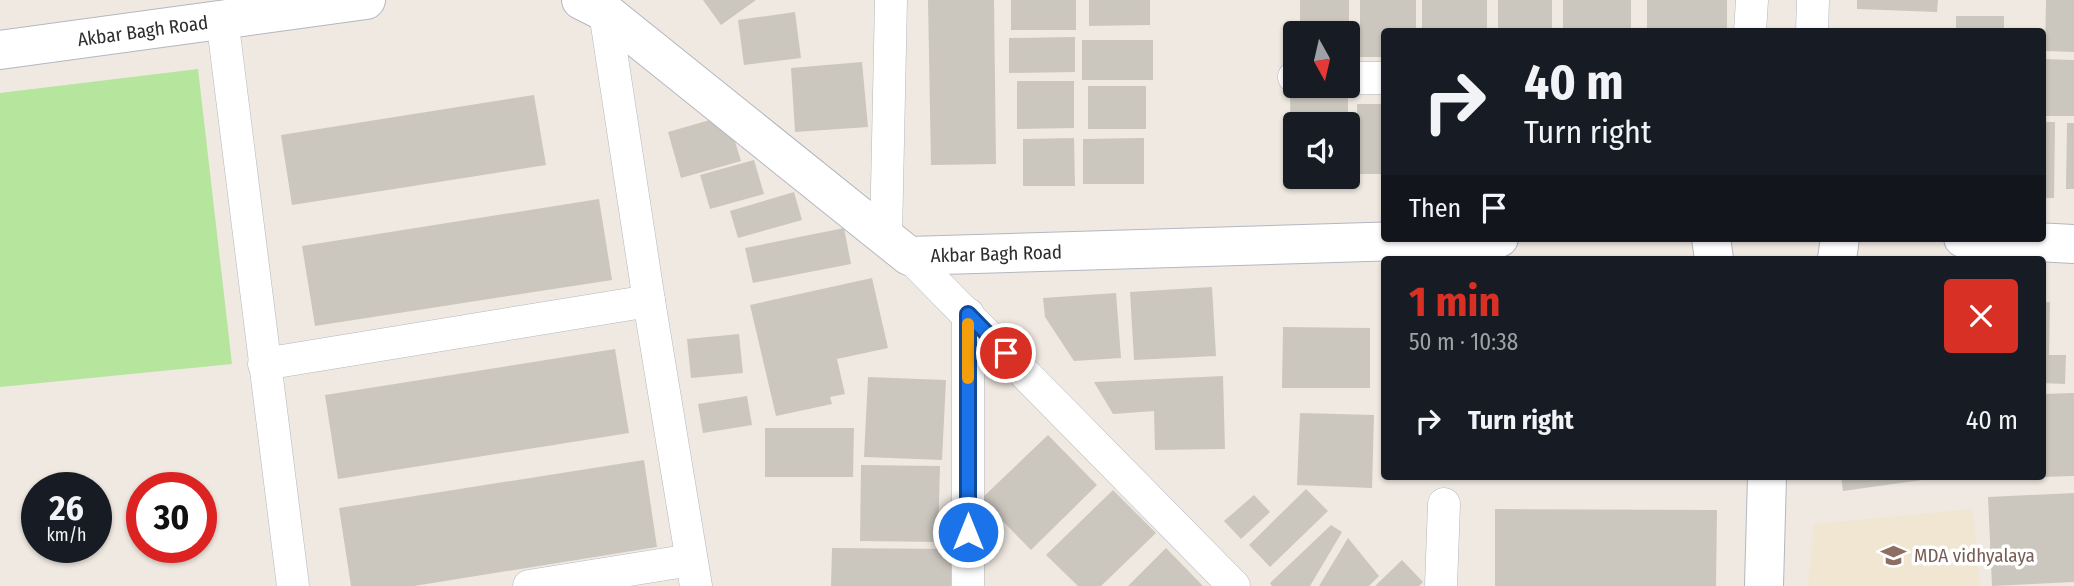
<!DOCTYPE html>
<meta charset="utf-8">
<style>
body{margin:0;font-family:"Fira Sans Condensed",sans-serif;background:#20242c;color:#f1f3f6;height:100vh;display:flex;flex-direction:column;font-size:26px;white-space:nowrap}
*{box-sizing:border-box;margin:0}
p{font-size:23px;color:#9ea1a6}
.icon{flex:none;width:38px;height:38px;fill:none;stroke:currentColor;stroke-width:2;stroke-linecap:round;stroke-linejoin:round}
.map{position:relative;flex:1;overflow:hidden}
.drawer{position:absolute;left:1381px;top:256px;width:665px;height:224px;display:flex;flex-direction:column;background:#171b24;border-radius:7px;box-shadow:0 2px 5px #0004}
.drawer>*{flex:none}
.top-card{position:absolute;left:1381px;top:28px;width:665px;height:214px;border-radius:7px;box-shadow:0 2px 5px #0004;background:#171b24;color:#f1f3f6;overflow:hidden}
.needle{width:46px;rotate:172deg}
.controls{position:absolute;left:1283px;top:21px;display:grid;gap:14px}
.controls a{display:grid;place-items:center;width:77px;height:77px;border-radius:7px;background:#171b24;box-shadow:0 2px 5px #0004;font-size:35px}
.speed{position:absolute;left:21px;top:472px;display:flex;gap:14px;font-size:35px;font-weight:700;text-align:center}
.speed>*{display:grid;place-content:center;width:91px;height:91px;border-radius:50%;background:#171b24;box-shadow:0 2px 5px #0004;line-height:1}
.speed small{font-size:18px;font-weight:400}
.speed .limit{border:10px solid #d22;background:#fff;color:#111}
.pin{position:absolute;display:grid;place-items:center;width:60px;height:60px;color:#fff;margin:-30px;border:4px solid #fff;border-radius:50%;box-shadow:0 2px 7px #0007}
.me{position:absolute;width:77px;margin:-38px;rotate:0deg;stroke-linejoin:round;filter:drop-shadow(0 0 5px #0008)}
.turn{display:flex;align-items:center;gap:24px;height:147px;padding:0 28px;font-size:32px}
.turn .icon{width:91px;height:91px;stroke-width:2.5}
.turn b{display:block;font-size:49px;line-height:60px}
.then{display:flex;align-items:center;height:66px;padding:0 28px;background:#0003;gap:14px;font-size:26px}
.round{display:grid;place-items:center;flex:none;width:74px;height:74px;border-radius:7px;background:#20242c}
.overview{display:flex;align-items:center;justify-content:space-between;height:119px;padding:0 28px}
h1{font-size:42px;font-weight:700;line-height:52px;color:#d93025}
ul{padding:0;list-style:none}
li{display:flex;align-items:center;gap:21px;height:91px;padding:0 28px}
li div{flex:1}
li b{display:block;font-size:26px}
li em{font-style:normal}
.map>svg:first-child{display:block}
</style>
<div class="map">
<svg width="2074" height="586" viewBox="0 0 2074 586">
<rect width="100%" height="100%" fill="#efe9e1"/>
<path fill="#f0e6d1" d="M1973 509 1980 586H1808L1814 524Z"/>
<path fill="#b6e59e" d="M198 69 232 364 0 387V93Z"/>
<g fill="#cbc7bf">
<path d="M703 0H756L721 25Z"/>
<path d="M928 0H994L996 164 931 165Z"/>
<rect x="1011" y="0" width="65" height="30"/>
<path d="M1089 0H1150V25L1089 26Z"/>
<rect x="1300" y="0" width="49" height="33"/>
<path d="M1360 0H1416V32H1384V57H1360Z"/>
<rect x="1422" y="0" width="65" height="32"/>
<rect x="1498" y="0" width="54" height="32"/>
<rect x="1563" y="0" width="68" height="32"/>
<rect x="1647" y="0" width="80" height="32"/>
<path d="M1857 0H1938L1937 12 1857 9Z"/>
<path d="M2046 0H2074V52L2045 51Z"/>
<path d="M795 12 801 58 744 65 738 20Z"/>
<rect x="1956" y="16" width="48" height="16"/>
<path d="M1075 37V72L1009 73V38Z"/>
<rect x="1082" y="40" width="71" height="40"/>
<path d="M2042 59 2074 60V116H2042Z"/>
<path d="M862 62 868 127 795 132 791 68Z"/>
<path d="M1017 81H1074V128L1017 129Z"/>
<rect x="1088" y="86" width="58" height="43"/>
<path d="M1290 87H1348V124H1295V177H1348V183H1291Z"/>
<path d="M534 95 546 165 292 205 281 135Z"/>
<path d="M1357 104H1384V174H1358Z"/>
<path d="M727 115 741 161 681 178 668 132Z"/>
<path d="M2042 122H2055L2054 198H2042Z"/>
<path d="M2067 123H2074V189H2066Z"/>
<path d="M1074 138 1075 186H1023V139Z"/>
<path d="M1144 138V184H1083V139Z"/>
<path d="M754 160 764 194 710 209 700 175Z"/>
<path d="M794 192 802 220 738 238 730 211Z"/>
<path d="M599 199 612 280 315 326 302 246Z"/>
<path d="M844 228 851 264 753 283 745 248Z"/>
<path d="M872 278 888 348 837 359 845 394 830 397 832 404 776 416 750 305Z"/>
<path d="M1212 287 1216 356 1134 360 1130 292Z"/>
<path d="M1116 293 1121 358 1074 361 1045 317 1043 298Z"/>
<path d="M2042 302H2050L2049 355H2066L2065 384 2042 383Z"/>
<path d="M1283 327 1370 328V388H1282Z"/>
<path d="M739 334 743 373 691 378 687 339Z"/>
<path d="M615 349 629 433 338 479 325 395Z"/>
<path d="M1223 376 1225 449 1155 450 1154 411 1113 414 1094 382Z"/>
<path d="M868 377 946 380 942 460 864 457Z"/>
<path d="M2074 393V476L2042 477V394Z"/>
<path d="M747 396 752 425 703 433 698 404Z"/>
<path d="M1300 413 1374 415 1372 488 1297 485Z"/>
<path d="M765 428H854L853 477H765Z"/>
<path d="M1048 435 1097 485 1031 550 981 499Z"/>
<path d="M644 460 657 547 414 586H351L339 508Z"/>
<path d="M861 465 940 466 938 542 860 541Z"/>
<path d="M1841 476H1936V478L1843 491Z"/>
<path d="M1306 489 1328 511 1270 567 1249 545Z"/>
<path d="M1113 490 1156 533 1101 586H1078L1046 555Z"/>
<path d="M2074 493V582L1992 586 1988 497Z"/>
<path d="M1254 495 1270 512 1241 539 1224 521Z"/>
<path d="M1495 509 1717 510 1716 586H1495Z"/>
<path d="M1331 525 1342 532 1310 586H1272L1270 583Z"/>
<path d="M1348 538 1379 576 1369 586H1319Z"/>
<path d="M832 548 951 549V586H831Z"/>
<path d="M1166 548 1203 586H1128Z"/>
<path d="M1402 560 1423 582 1419 586H1375Z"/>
</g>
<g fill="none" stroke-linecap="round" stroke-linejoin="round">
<defs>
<g id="minor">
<path d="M605 12 649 301 696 586"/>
<path d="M222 18 293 586"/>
<path d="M1750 32 1752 0"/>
<path d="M1812 32 1813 0"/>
<path d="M1294 77H1295"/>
<path d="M1348 78H1384"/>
<path d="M886 236 891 0"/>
<path d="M909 256 1234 586"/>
<path d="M968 314V586"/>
<path d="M264 364 649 301"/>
<path d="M529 586 691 560"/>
<path d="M1441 586 1444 504"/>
</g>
<g id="tertiary">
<path id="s1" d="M581 0 605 12 909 256 1499 238"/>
<path id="s2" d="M0 50 366 0"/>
<path d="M1711 238 1714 259"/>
<path d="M1963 238 2074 244"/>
<path d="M1837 259 1840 238"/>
<path d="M1764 586 1767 476"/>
</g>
</defs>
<use href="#minor" stroke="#b4b7c1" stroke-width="33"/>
<use href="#tertiary" stroke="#b4b7c1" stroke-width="40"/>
<use href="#minor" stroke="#fff" stroke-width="32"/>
<use href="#tertiary" stroke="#fff" stroke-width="38"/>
</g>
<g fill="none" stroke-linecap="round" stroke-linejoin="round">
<defs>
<path id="route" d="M968 532V314L1006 353"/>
</defs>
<use href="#route" stroke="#114b97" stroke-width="18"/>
<use href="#route" stroke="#1a73e8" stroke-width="12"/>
<path stroke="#f59e0b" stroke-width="12" d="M968 324V378"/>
</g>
<defs>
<symbol id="school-bare" viewBox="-9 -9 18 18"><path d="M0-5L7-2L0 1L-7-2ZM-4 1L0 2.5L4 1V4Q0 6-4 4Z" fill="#8d6e63" stroke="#fff" stroke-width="2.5" paint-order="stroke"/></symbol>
</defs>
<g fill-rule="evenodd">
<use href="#school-bare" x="1876" y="538" width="35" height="35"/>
</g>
<g text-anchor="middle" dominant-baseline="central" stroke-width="7" stroke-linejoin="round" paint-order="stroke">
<g font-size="19" fill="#2e2e2e" stroke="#fff">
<text stroke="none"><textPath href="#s2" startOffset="144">Akbar Bagh Road</textPath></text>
<text stroke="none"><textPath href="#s1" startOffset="504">Akbar Bagh Road</textPath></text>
</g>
<g font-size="19" fill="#785e54" stroke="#fff" text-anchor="start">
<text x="1914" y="555">MDA vidhyalaya</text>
</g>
</g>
</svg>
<div class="controls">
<a><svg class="needle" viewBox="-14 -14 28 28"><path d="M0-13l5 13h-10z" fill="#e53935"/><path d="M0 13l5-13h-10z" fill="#9ea1a6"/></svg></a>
<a><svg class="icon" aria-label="sound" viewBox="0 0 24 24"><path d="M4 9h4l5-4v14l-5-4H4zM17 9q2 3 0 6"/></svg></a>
</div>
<div class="speed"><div>26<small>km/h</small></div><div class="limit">30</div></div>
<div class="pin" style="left:1006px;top:353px;background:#d93025"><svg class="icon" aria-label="arrive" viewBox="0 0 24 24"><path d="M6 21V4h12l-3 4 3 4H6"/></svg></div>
<svg class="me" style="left:968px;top:532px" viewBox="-20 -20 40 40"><circle r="17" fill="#1a73e8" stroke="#fff" stroke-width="3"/><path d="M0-11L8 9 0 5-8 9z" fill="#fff"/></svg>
<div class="top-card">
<div class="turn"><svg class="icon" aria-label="right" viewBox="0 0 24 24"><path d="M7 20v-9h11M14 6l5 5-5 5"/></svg><div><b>40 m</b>Turn right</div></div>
<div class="then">Then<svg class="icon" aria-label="arrive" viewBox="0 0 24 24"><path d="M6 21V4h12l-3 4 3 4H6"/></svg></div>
</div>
<section class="drawer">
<div class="overview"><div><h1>1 min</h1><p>50 m · 10:38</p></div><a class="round" style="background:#d93025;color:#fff"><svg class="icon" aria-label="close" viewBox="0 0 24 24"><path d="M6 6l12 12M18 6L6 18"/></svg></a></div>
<ul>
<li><svg class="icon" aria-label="right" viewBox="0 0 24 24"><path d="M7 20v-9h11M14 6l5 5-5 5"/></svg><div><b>Turn right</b></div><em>40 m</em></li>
</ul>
</section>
</div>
